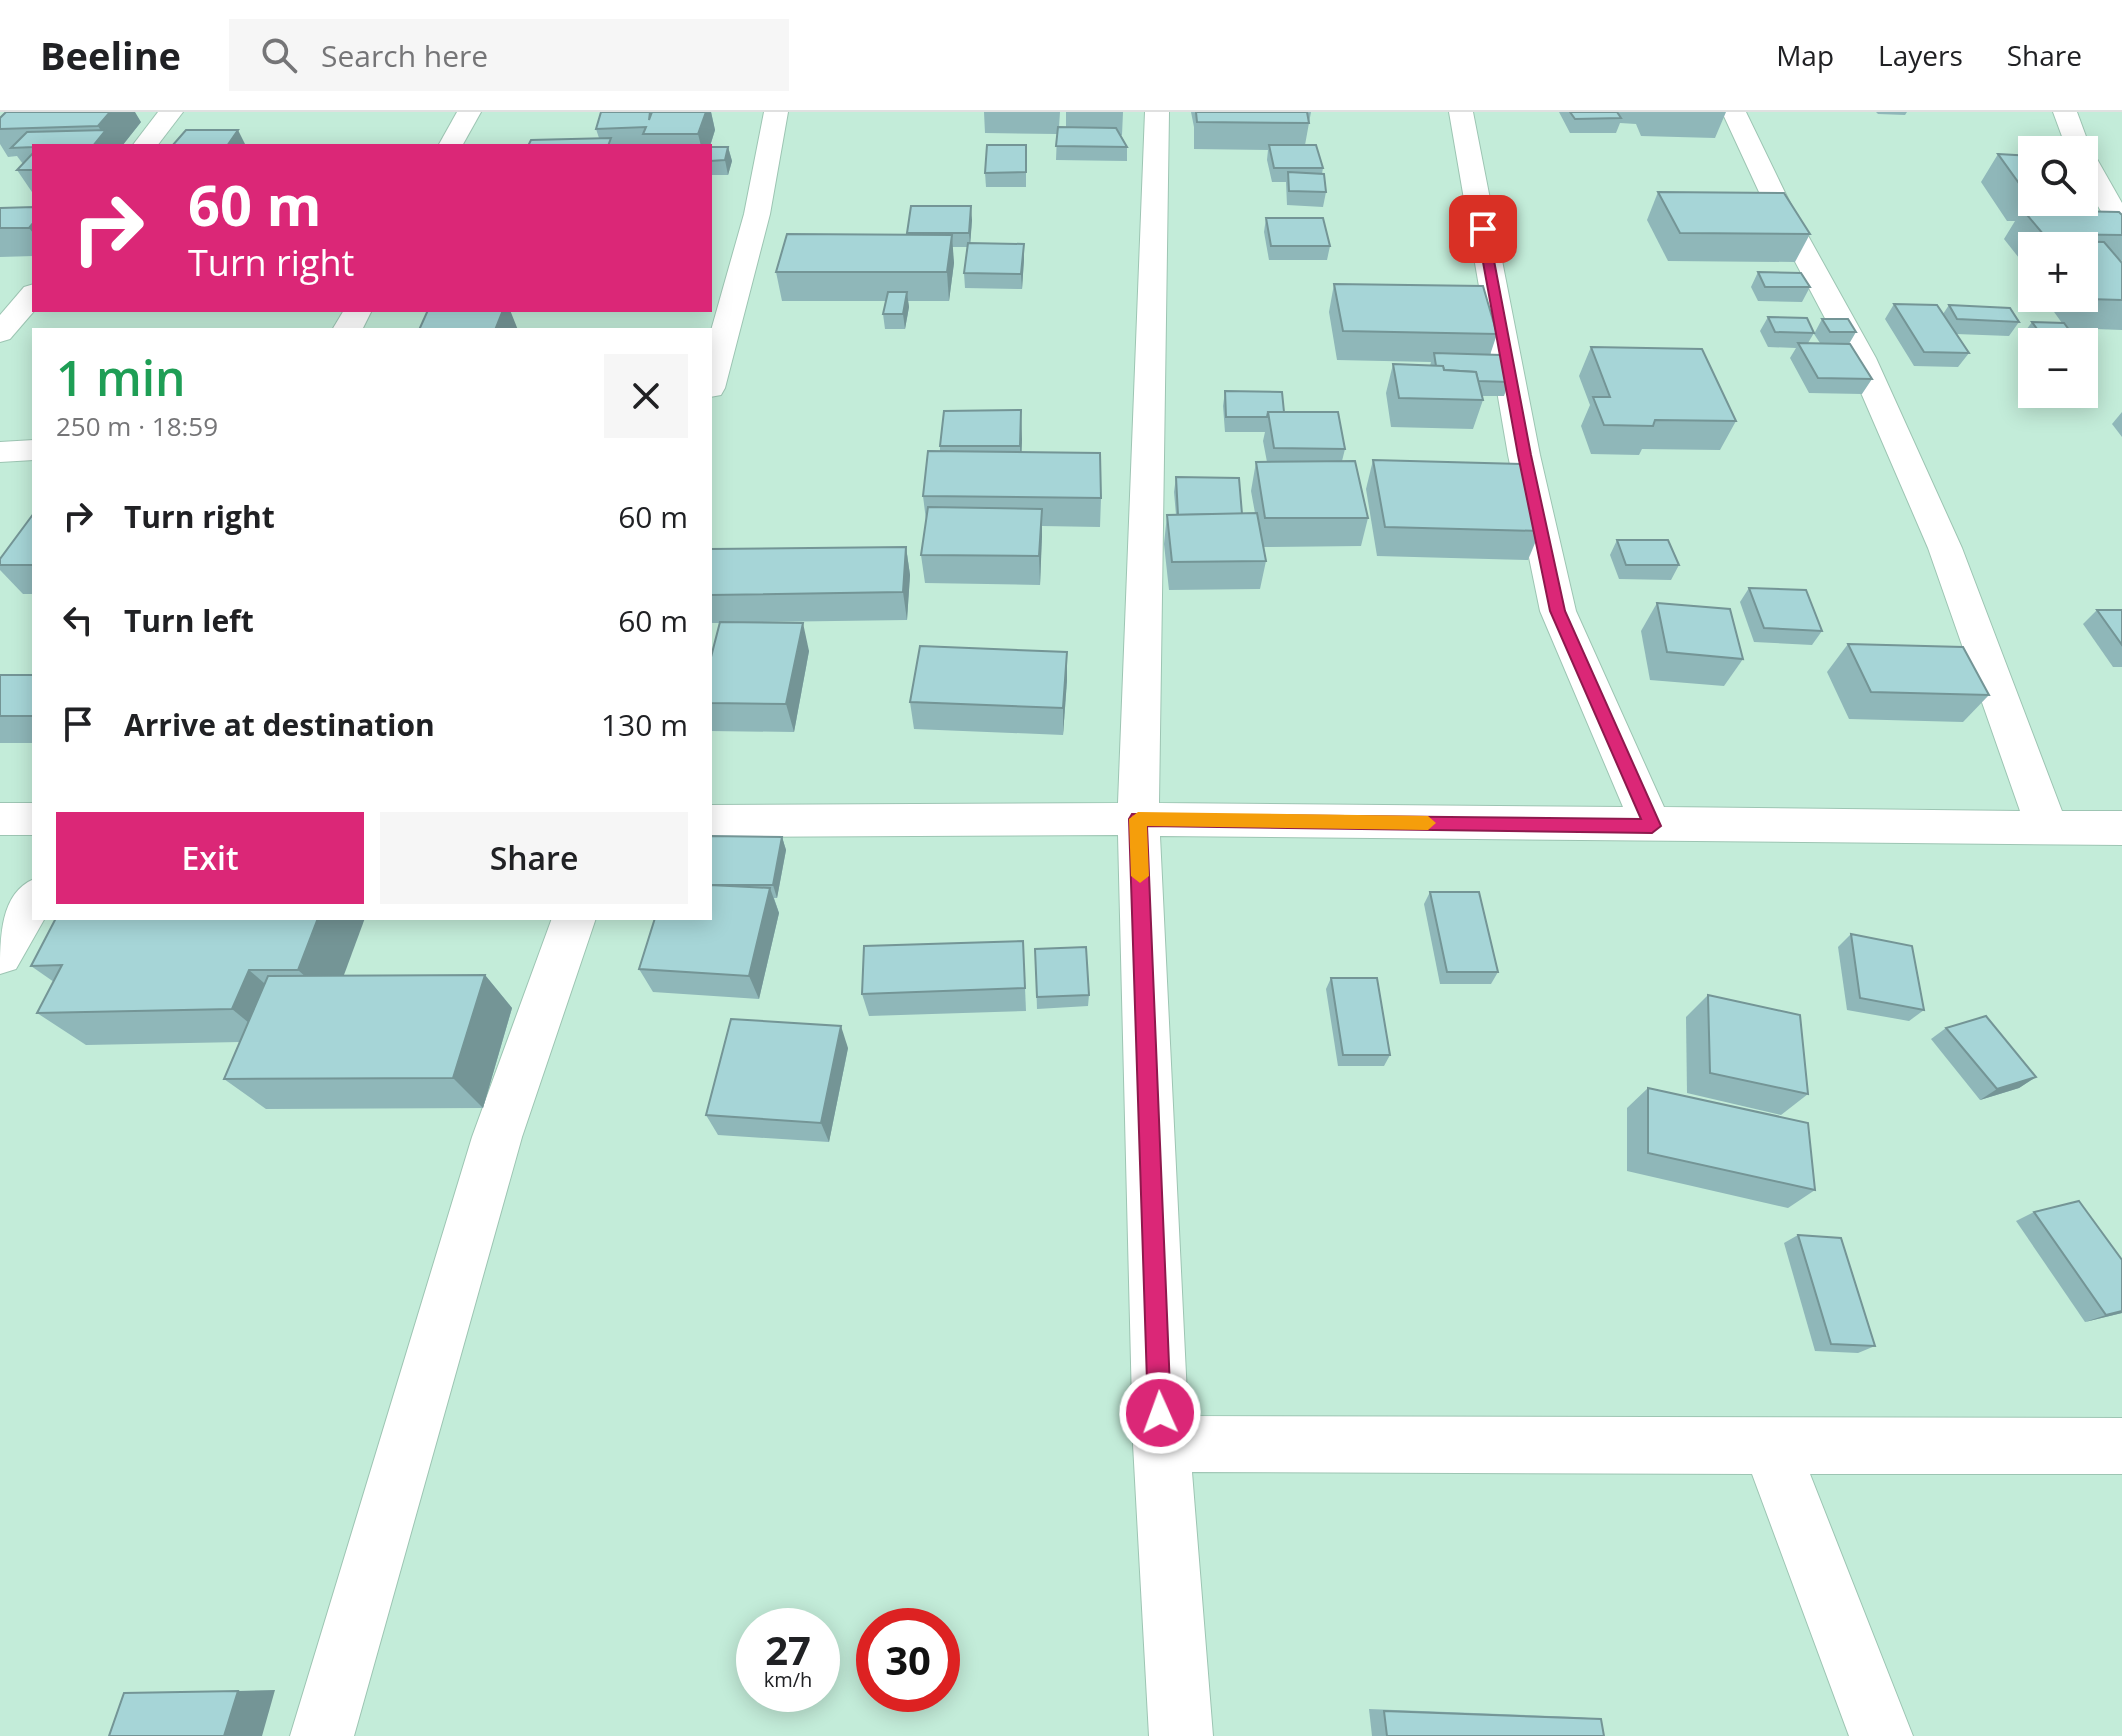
<!DOCTYPE html>
<meta charset="utf-8">
<style>
body{margin:0;font-family:"Open Sans",sans-serif;background:#f6f6f6;color:#202124;height:100vh;display:flex;flex-direction:column;font-size:30px;white-space:nowrap}
*{box-sizing:border-box;margin:0}
p{font-size:26px;color:#757577}
.icon{flex:none;width:44px;height:44px;fill:none;stroke:currentColor;stroke-width:2;stroke-linecap:round;stroke-linejoin:round}
.map{position:relative;flex:1;overflow:hidden}
.drawer{position:absolute;left:32px;top:216px;width:680px;height:592px;display:flex;flex-direction:column;background:#fff;border-radius:0px;box-shadow:0 4px 20px #0003}
.drawer>*{flex:none}
.banner{position:absolute;left:32px;top:32px;width:680px;height:168px;border-radius:0px;box-shadow:0 4px 20px #0003;background:#db2777;color:#fff;overflow:hidden}
.controls{position:absolute;left:2018px;top:24px;display:grid;gap:16px}
.controls a{display:grid;place-items:center;width:80px;height:80px;border-radius:0px;background:#fff;box-shadow:0 4px 20px #0003;font-size:40px}
.speed{position:absolute;left:736px;top:1496px;display:flex;gap:16px;font-size:40px;font-weight:700;text-align:center}
.speed>*{display:grid;place-content:center;width:104px;height:104px;border-radius:50%;background:#fff;box-shadow:0 4px 20px #0003;line-height:1}
.speed small{font-size:20px;font-weight:400}
.speed .limit{border:12px solid #d22;background:#fff;color:#111}
.pin{position:absolute;display:grid;place-items:center;width:68px;height:68px;color:#fff;margin:-34px;border-radius:16px;box-shadow:0 4px 12px #0006}
.me{position:absolute;width:88px;margin:-44px;rotate:358deg;stroke-linejoin:round;filter:drop-shadow(0 0 6px #0008)}
.turn{display:flex;align-items:center;gap:28px;height:168px;padding:0 24px;font-size:36px}
.turn .icon{width:104px;height:104px;stroke-width:2.5}
.turn b{display:block;font-size:56px;line-height:68px}
.round{display:grid;place-items:center;flex:none;width:84px;height:84px;border-radius:0px;background:#f6f6f6}
.overview{display:flex;align-items:center;justify-content:space-between;height:136px;padding:0 24px}
h1{font-size:48px;font-weight:600;line-height:60px;color:#1e9e55}
.cta{display:flex;gap:16px;margin-top:auto;padding:16px 24px}
.cta a{flex:1;height:92px;border-radius:0px;background:#db2777;color:#fff;font-size:32px;font-weight:600;line-height:92px;text-align:center}
.cta a+a{background:#f6f6f6;color:#202124}
ul{padding:0;list-style:none}
li{display:flex;align-items:center;gap:24px;height:104px;padding:0 24px}
li div{flex:1}
li b{display:block;font-size:30px}
li em{font-style:normal}
header{display:flex;align-items:center;gap:48px;box-sizing:border-box;height:112px;padding:0 40px;background:#fff;border-bottom:2px solid #e0e0e0}
header strong{font-size:38px}
nav{display:flex;gap:44px;margin-inline-start:auto;font-size:28px}
.search{width:560px;height:72px;background:#f6f6f6;display:flex;align-items:center;gap:20px;box-sizing:border-box;padding:0 28px;border-radius:0px;color:#757577;font-size:30px}
.map>svg:first-child{display:block}
</style>
<header>
<strong>Beeline</strong>
<div class="search"><svg class="icon" aria-label="search" viewBox="0 0 24 24"><circle cx="10" cy="10" r="6"/><path d="M15 15l6 6"/></svg>Search here</div>
<nav><a>Map</a><a>Layers</a><a>Share</a></nav>
</header>
<div class="map">
<svg width="2122" height="1624" viewBox="0 0 2122 1624">
<rect width="100%" height="100%" fill="#c3ecd9"/>
<g fill="none" stroke-linecap="round" stroke-linejoin="round">
<defs>
<g id="minor">
<path d="M158 0H183L157 34H132Z"/>
<path d="M457 0H481L462 34H438Z"/>
<path d="M764 0H788L770 102 725 276 721 283 710 285V222L744 102Z"/>
<path d="M1145 0H1169L1159 691 1623 695 1540 499 1508 343 1449 0H1473L1540 343 1576 499 1664 695 2020 699 1928 436 1846 246 1765 93 1722 0H1746L1791 93 1876 246 1962 436 2062 699H2122V733L1160 724 1188 1304 2122 1306V1362H1810L1913 1624H1849L1752 1362 1192 1360 1213 1624H1149L1133 1332 1118 723 710 725V693L1118 691Z"/>
<path d="M2053 0H2077L2091 38 2089 41 2097 47 2122 91V122L2113 120 2084 70V38H2067Z"/>
<path d="M34 172 35 198 10 227 0 230V203L24 175Z"/>
<path d="M344 198H372L362 218H332Z"/>
<path d="M34 328V348L0 350V330Z"/>
<rect x="0" y="691" width="34" height="32"/>
<path d="M34 767V806H45L16 857 0 862C0 826 0 781 34 767Z"/>
<path d="M552 806H596L522 1025 354 1624H290L472 1025Z"/>
</g>
</defs>
<use href="#minor" stroke="#9dc5b3" stroke-width="2"/>
<use href="#minor" fill="#fff" fill-rule="evenodd"/>
</g>
<g fill="#8fb7b9">
<path d="M601 0H711L715 18 710 34H528L599 26 596 17Z"/>
<path d="M984 0H1060L1059 15H1066V0H1123L1122 23H1121L1127 35V49L1056 48 1057 22 985 21Z"/>
<path d="M1191 0H1311L1305 33 1323 56 1322 62 1326 80 1323 95 1287 93 1286 70H1272L1267 48 1268 38 1194 37V15Z"/>
<path d="M1559 0H1726L1715 26 1641 24 1636 12 1620 11 1616 21H1570Z"/>
<path d="M1876 0H1907L1905 3 1878 2Z"/>
<path d="M0 6 141 10 122 34H34V83L17 58 23 52 17 44 8 45 0 32Z"/>
<path d="M1026 33V75H986L985 61Z"/>
<path d="M710 35H728L732 49 728 63H710Z"/>
<path d="M1998 42 2032 44V90H2077L2070 99 2122 103V148L2121 150 2122 151V218L2068 216 2075 226 2072 230H2032V240L2021 225 2032 210 2062 211 2044 186H2084V134H2032V170L2022 157 2027 151H2023L2004 127 2015 109H2007L1981 70Z"/>
<path d="M1658 80 1810 122 1795 150 1668 149 1647 108Z"/>
<path d="M34 95V144L0 145V96Z"/>
<path d="M1266 106 1330 134 1327 148H1269L1264 120Z"/>
<path d="M972 108 970 131 1024 147 1022 177 965 176 964 161 967 135H952L954 151 949 189H908L909 195 905 217H885L883 202 886 189H782L776 160 907 123V121Z"/>
<path d="M1758 160 1810 175 1802 190 1758 189 1751 175Z"/>
<path d="M1334 172 1497 222 1490 243 1509 270 1504 284H1482L1483 288 1473 317 1391 315 1386 281 1393 252 1430 254 1431 250 1337 248 1329 200Z"/>
<path d="M1894 192 1943 202 1949 193 2019 210 2009 224 1956 222 1969 241 1958 255 1914 254 1885 207Z"/>
<path d="M1768 205 1814 221 1808 231H1820L1814 222 1822 207 1856 220 1849 232 1872 267 1862 282 1809 281 1790 246 1796 236 1768 235 1760 219Z"/>
<path d="M1591 235 1736 309 1720 338 1642 337 1639 343 1591 342 1581 314 1590 293 1579 264Z"/>
<path d="M1225 279 1284 300 1345 337 1342 349 1368 406 1361 434 1263 435 1266 449 1260 477 1169 478 1164 432 1167 403H1176L1174 380 1176 365 1242 402 1255 401 1251 379 1256 350H1267L1263 329 1265 320H1225L1223 294Z"/>
<path d="M2122 300V325L2112 312Z"/>
<path d="M1022 327 1021 340 1101 386 1100 415 1042 414 1040 473 925 471 921 443 926 408 923 384 940 339V334Z"/>
<path d="M1373 348 1540 419 1528 448 1377 444 1366 377Z"/>
<path d="M34 401V482H23L0 458V447Z"/>
<path d="M1617 428 1679 453 1671 468 1619 467 1610 443Z"/>
<path d="M906 435 910 463 907 508 760 510 809 539 794 620 710 619V549L720 511H710V437Z"/>
<path d="M1749 476 1822 519 1812 533 1754 530 1740 490Z"/>
<path d="M1657 491 1743 547 1724 574 1650 568 1641 519Z"/>
<path d="M2097 498H2122V555H2113L2083 512Z"/>
<path d="M1848 532 1989 583 1963 610 1849 607 1827 560Z"/>
<rect x="0" y="563" width="34" height="68"/>
<path d="M1067 568 1063 623 914 617 910 590Z"/>
<path d="M710 724 782 725 786 738 777 786H774L779 801 759 887 653 880 639 857 710 806Z"/>
<path d="M1430 780 1498 860 1491 872H1440L1424 792Z"/>
<path d="M56 806 344 863H485L512 896 483 996 266 997 224 967 240 930 86 933 37 901 54 870 31 854Z"/>
<path d="M1851 822 1924 898 1909 909 1847 898 1838 835Z"/>
<path d="M1023 829 1026 899 869 904 862 882Z"/>
<path d="M1035 837 1089 883 1088 894 1037 897Z"/>
<path d="M1331 866 1390 943 1384 954H1338L1326 877Z"/>
<path d="M1708 883 1808 982 1781 1003 1687 981 1686 905Z"/>
<path d="M1946 916 2036 965 2019 976 1980 988 1931 927Z"/>
<path d="M848 936 829 1030 718 1023 706 1003Z"/>
<path d="M1648 976 1815 1078 1788 1096 1627 1059V996Z"/>
<path d="M2034 1100 2122 1201 2085 1210 2016 1109Z"/>
<path d="M1798 1123 1875 1234 1858 1241 1815 1239 1784 1131Z"/>
<path d="M1369 1597 1576 1605 1601 1607 1604 1624H1372Z"/>
</g>
<g fill="#749596">
<path d="M110 0H135L141 10 122 34H93L103 22 98 14Z"/>
<path d="M706 0H711L715 18 710 34H701L698 22Z"/>
<path d="M238 18 245 32 244 34H227Z"/>
<path d="M728 35 732 49 728 63 725 48Z"/>
<path d="M971 94 972 108 970 135 969 121Z"/>
<path d="M34 110V122L29 116Z"/>
<path d="M952 123 954 151 949 189 947 160Z"/>
<path d="M1024 132V147L1022 177 1021 162Z"/>
<path d="M907 180 909 195 905 217 903 202Z"/>
<path d="M503 198H510L518 218H495Z"/>
<path d="M1021 298 1022 327 1021 362 1020 334Z"/>
<path d="M1042 397V425L1040 473 1039 444Z"/>
<path d="M906 435 910 463 907 508 903 480Z"/>
<path d="M803 511 809 539 794 620 786 592Z"/>
<path d="M1067 540V568L1063 623V596Z"/>
<path d="M782 725 786 738 777 786 773 773Z"/>
<path d="M770 776 779 801 759 887 749 864Z"/>
<path d="M318 806H365L334 890 298 858Z"/>
<path d="M249 858 287 891 271 929 232 897Z"/>
<path d="M485 863 512 896 483 996 453 966Z"/>
<path d="M841 914 848 936 829 1030 821 1011Z"/>
<path d="M2036 965 2019 976 1980 988 1997 977Z"/>
<path d="M2122 1199V1201L2085 1210 2106 1203Z"/>
<path d="M275 1578 262 1624H224L238 1579Z"/>
</g>
<g fill="#a6d5d7" stroke="#749596" stroke-width="2">
<path d="M6 0H110L98 14 0 17V6Z"/>
<path d="M601 0H650L649 8 652 0H706L698 22H643L646 15 596 17Z"/>
<path d="M1196 0H1307L1309 11 1197 10Z"/>
<path d="M1570 0H1617L1621 6 1575 7Z"/>
<path d="M1058 15 1116 16 1127 35 1056 34Z"/>
<path d="M106 18 93 34H34V35L11 36 27 20Z"/>
<path d="M186 18H238L227 34H172Z"/>
<path d="M611 26 608 34H528L531 28Z"/>
<path d="M987 33H1026V60L985 61Z"/>
<path d="M1269 33H1316L1323 56H1274Z"/>
<path d="M710 35H728L725 48 710 49Z"/>
<path d="M34 40V58H17Z"/>
<path d="M1998 42 2032 44V81H2026Z"/>
<path d="M1288 60 1324 62 1326 80 1289 79Z"/>
<path d="M1658 80 1784 81 1810 122 1680 121Z"/>
<path d="M911 94H971L969 121H907Z"/>
<path d="M34 95V110L29 116H0V96Z"/>
<path d="M2023 98 2119 100 2122 103V123L2043 122Z"/>
<path d="M1266 106H1323L1330 134H1271Z"/>
<path d="M787 122 952 123 947 160H776Z"/>
<path d="M2042 129 2104 130 2122 151V188L2088 187 2084 183V134H2046Z"/>
<path d="M968 131 1024 132 1021 162 964 161Z"/>
<path d="M1758 160 1801 161 1810 175H1765Z"/>
<path d="M1334 172 1483 174 1497 222 1343 219Z"/>
<path d="M888 180H907L903 202H883Z"/>
<path d="M1894 192 1937 193 1969 241 1924 240Z"/>
<path d="M1949 193 2010 196 2019 210 1957 207Z"/>
<path d="M428 198H503L495 218H419Z"/>
<path d="M1768 205 1807 206 1814 221 1775 220Z"/>
<path d="M1822 207H1848L1856 220H1830Z"/>
<path d="M2032 210 2064 211 2075 226 2043 225Z"/>
<path d="M1798 231 1850 232 1872 267 1818 266Z"/>
<path d="M1591 235 1702 237 1736 309 1655 308 1653 314 1604 313 1593 285H1610Z"/>
<path d="M1434 241 1501 243 1509 270 1478 269 1476 260 1444 258 1443 254H1436Z"/>
<path d="M1393 252 1443 254 1444 258 1476 260 1483 288 1399 286Z"/>
<path d="M1225 279 1282 280 1284 300H1268L1267 305H1226Z"/>
<path d="M1021 298 1020 334H940L944 299Z"/>
<path d="M1268 300H1338L1345 337 1274 336Z"/>
<path d="M928 339 1100 341 1101 386 923 384Z"/>
<path d="M1373 348 1521 352 1540 419 1385 415Z"/>
<path d="M1355 349 1368 406H1265L1256 350Z"/>
<path d="M1176 365 1239 366 1242 402 1178 403Z"/>
<path d="M928 395 1042 397 1039 444 921 443Z"/>
<path d="M34 401V453H0V447Z"/>
<path d="M1257 401 1266 449 1172 450 1167 403Z"/>
<path d="M1617 428H1668L1679 453H1626Z"/>
<path d="M906 435 903 480 710 483V437Z"/>
<path d="M1749 476 1806 478 1822 519 1764 516Z"/>
<path d="M1657 491 1730 497 1743 547 1667 540Z"/>
<path d="M2097 498H2122V533Z"/>
<path d="M720 510 803 511 786 592 710 591V549Z"/>
<path d="M1848 532 1963 535 1989 583 1871 580Z"/>
<path d="M920 534 1067 540 1063 596 910 590Z"/>
<rect x="0" y="563" width="34" height="41"/>
<path d="M710 724 782 725 773 773H710Z"/>
<path d="M710 773 770 776 749 864 639 857 655 806H710Z"/>
<path d="M1430 780H1479L1498 860H1447Z"/>
<path d="M56 806H318L298 858H249L232 897 37 901 62 853 31 854Z"/>
<path d="M1851 822 1912 834 1924 898 1860 886Z"/>
<path d="M1023 829 1025 876 862 882 864 834Z"/>
<path d="M1086 835 1089 883 1037 885 1035 837Z"/>
<path d="M485 863 453 966 224 967 268 864Z"/>
<path d="M1331 866H1377L1390 943H1343Z"/>
<path d="M1708 883 1800 903 1808 982 1710 961Z"/>
<path d="M1986 904 2036 965 1997 977 1946 916Z"/>
<path d="M731 907 841 914 821 1011 706 1003Z"/>
<path d="M1648 976 1808 1011 1815 1078 1648 1041Z"/>
<path d="M2079 1089 2122 1148V1199L2106 1203 2034 1100Z"/>
<path d="M1798 1123 1841 1126 1875 1234 1831 1232Z"/>
<path d="M238 1579 224 1624H109L124 1581Z"/>
<path d="M1384 1599 1601 1607 1604 1624H1387Z"/>
</g>
<path fill="#db2777" stroke="#8e194d" stroke-width="2" d="M1483 113 1488 117 1531 343 1565 499 1661 714 1652 721 1147 714 1171 1301 1168 1309 1160 1313 1151 1309 1148 1301 1129 707 1132 702 1641 707 1550 499 1518 343 1477 117Z"/>
<path fill="#f59e0b" d="M1138 700 1428 704 1436 711 1428 718 1147 714 1149 764 1140 771 1131 764 1129 707Z"/>
</svg>
<div class="controls">
<a><svg class="icon" aria-label="search" viewBox="0 0 24 24"><circle cx="10" cy="10" r="6"/><path d="M15 15l6 6"/></svg></a>
<a>+</a>
<a>−</a>
</div>
<div class="speed"><div>27<small>km/h</small></div><div class="limit">30</div></div>
<div class="pin" style="left:1483px;top:117px;background:#d93025"><svg class="icon" aria-label="arrive" viewBox="0 0 24 24"><path d="M6 21V4h12l-3 4 3 4H6"/></svg></div>
<svg class="me" style="left:1160px;top:1301px" viewBox="-20 -20 40 40"><circle r="17" fill="#db2777" stroke="#fff" stroke-width="3"/><path d="M0-11L8 9 0 5-8 9z" fill="#fff"/></svg>
<div class="banner">
<div class="turn"><svg class="icon" aria-label="right" viewBox="0 0 24 24"><path d="M7 20v-9h11M14 6l5 5-5 5"/></svg><div><b>60 m</b>Turn right</div></div>
</div>
<section class="drawer">
<div class="overview"><div><h1>1 min</h1><p>250 m · 18:59</p></div><a class="round"><svg class="icon" aria-label="close" viewBox="0 0 24 24"><path d="M6 6l12 12M18 6L6 18"/></svg></a></div>
<ul>
<li><svg class="icon" aria-label="right" viewBox="0 0 24 24"><path d="M7 20v-9h11M14 6l5 5-5 5"/></svg><div><b>Turn right</b></div><em>60 m</em></li>
<li><svg class="icon" aria-label="left" viewBox="0 0 24 24"><path d="M17 20v-9H6M10 6l-5 5 5 5"/></svg><div><b>Turn left</b></div><em>60 m</em></li>
<li><svg class="icon" aria-label="arrive" viewBox="0 0 24 24"><path d="M6 21V4h12l-3 4 3 4H6"/></svg><div><b>Arrive at destination</b></div><em>130 m</em></li>
</ul>
<div class="cta"><a>Exit</a><a>Share</a></div>
</section>
</div>
